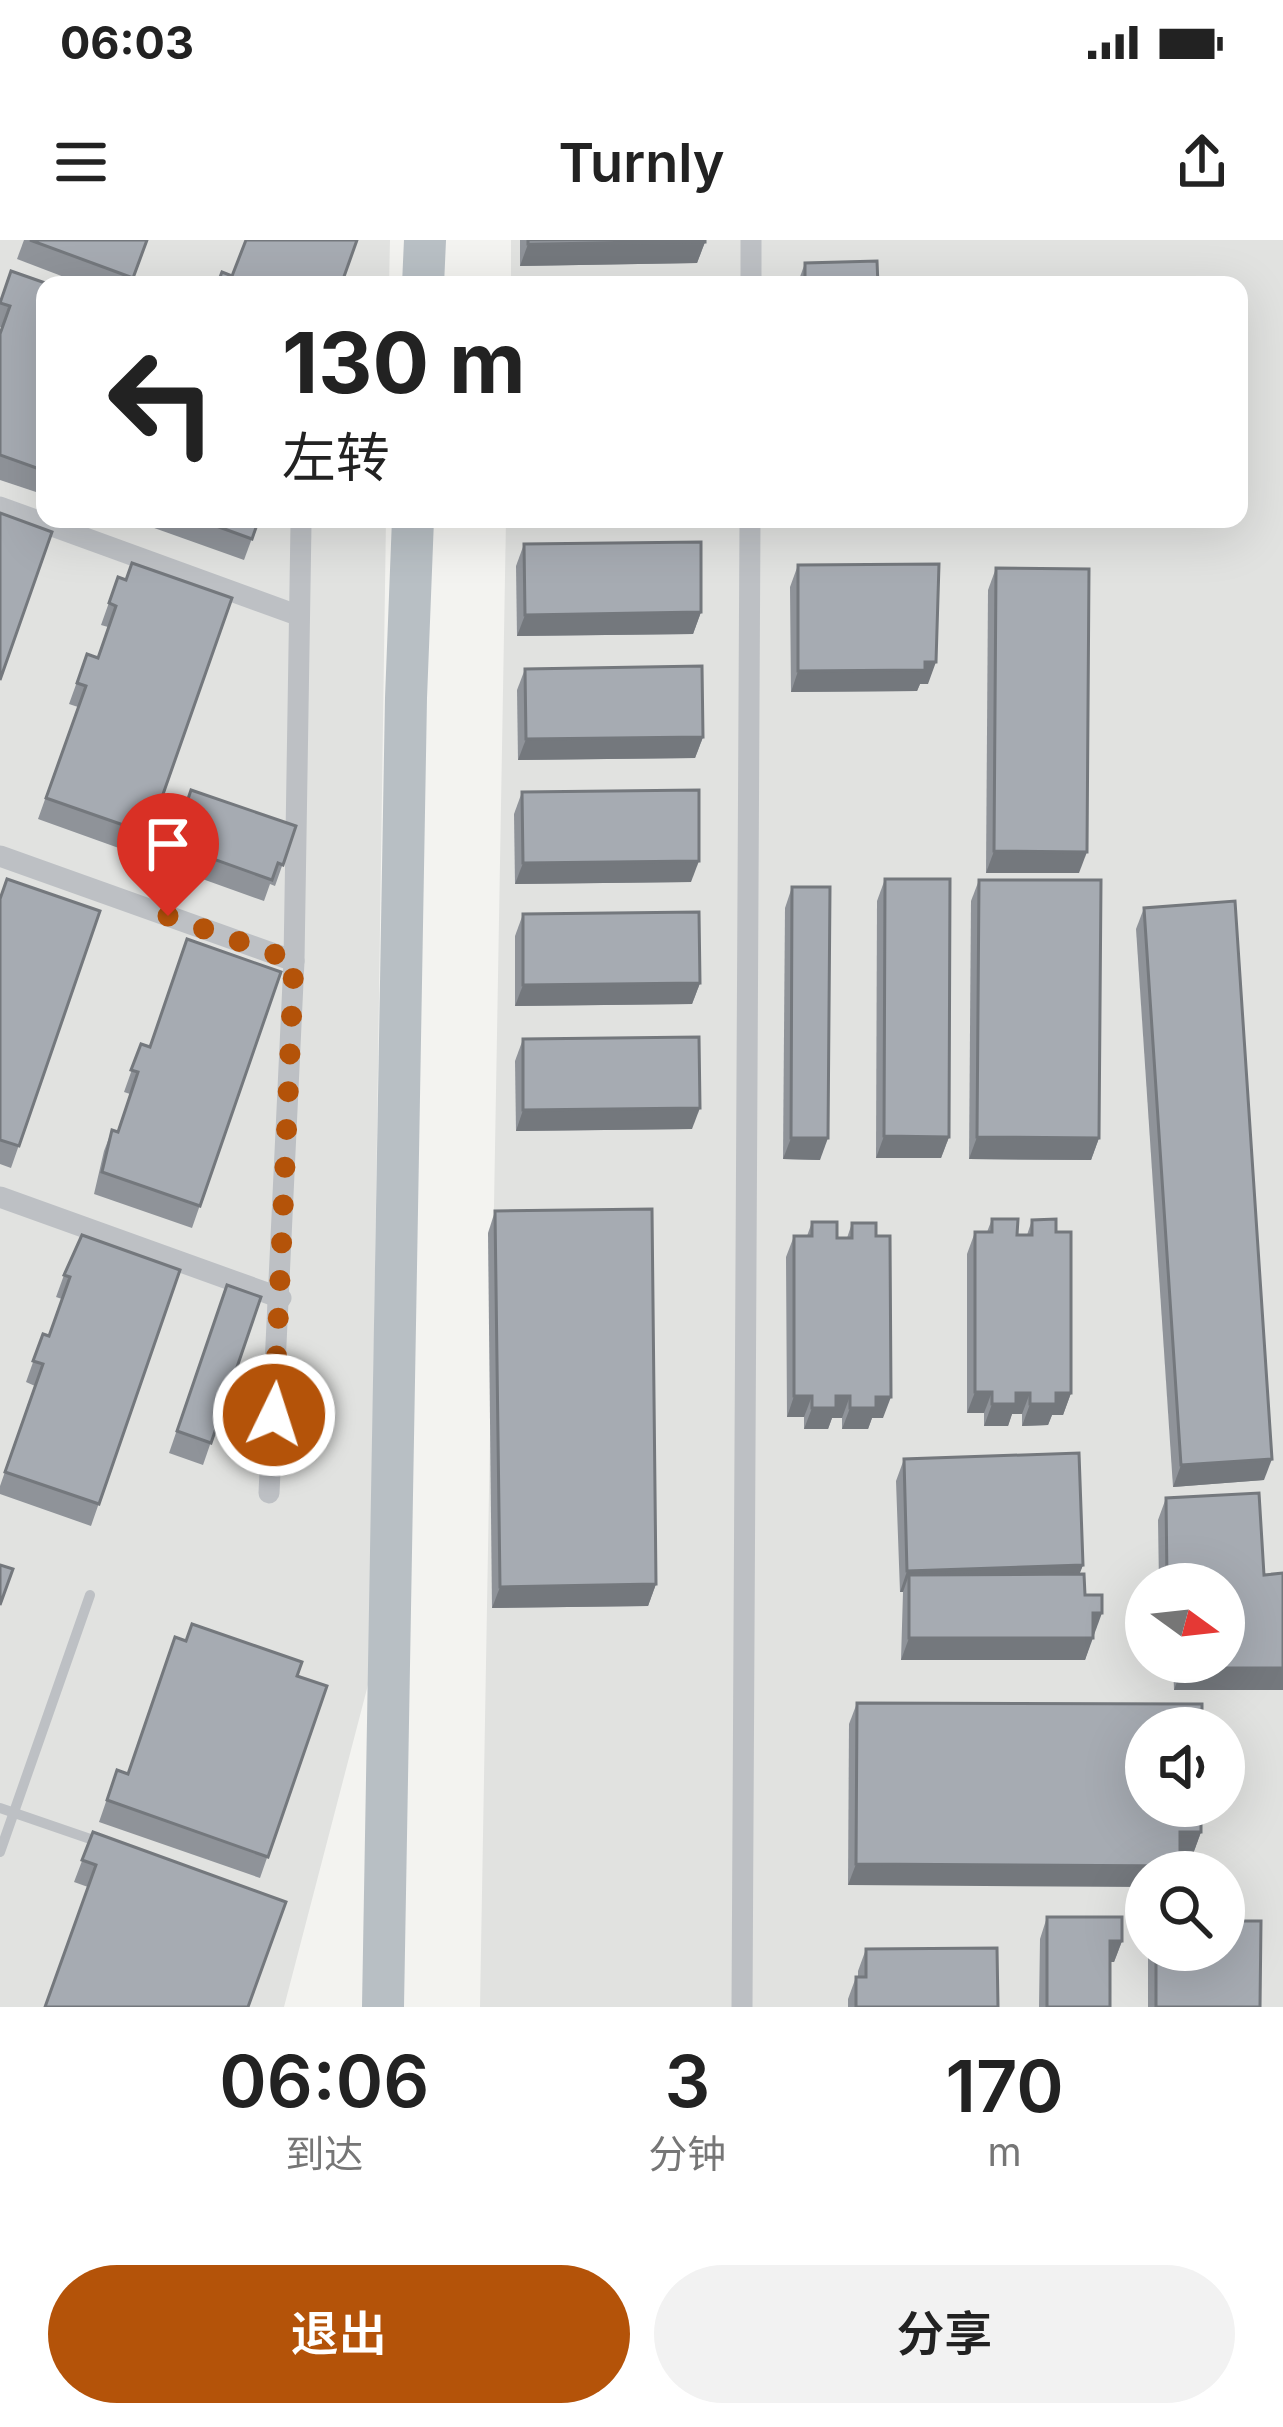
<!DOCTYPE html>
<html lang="zh">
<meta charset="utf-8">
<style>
body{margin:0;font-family:Inter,"Noto Sans SC",sans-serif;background:#f2f2f2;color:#222;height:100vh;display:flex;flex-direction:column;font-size:45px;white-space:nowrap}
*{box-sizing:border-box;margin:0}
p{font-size:39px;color:#767676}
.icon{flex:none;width:66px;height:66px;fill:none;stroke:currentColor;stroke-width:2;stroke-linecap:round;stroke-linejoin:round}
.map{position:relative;height:1767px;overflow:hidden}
.panel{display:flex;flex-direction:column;background:#fff;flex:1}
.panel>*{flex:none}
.top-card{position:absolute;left:36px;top:36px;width:1212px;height:252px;border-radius:24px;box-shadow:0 12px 48px #0002;background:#fff;color:#222;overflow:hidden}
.needle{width:78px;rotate:105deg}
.controls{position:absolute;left:1125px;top:1323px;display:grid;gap:24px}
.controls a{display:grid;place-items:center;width:120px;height:120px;border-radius:50%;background:#fff;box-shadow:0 12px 48px #0002;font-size:60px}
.pin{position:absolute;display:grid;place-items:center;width:102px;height:102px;color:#fff;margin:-123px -51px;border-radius:50% 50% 50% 0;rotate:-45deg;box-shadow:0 0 12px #0007}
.pin .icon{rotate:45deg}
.me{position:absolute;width:132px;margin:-66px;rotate:4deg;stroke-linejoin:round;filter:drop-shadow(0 0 9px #0008)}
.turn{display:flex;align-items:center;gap:42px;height:252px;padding:0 48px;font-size:54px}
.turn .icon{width:156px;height:156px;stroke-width:2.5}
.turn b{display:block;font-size:84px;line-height:102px}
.eta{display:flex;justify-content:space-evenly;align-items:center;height:204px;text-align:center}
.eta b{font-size:72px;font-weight:600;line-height:84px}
.button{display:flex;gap:24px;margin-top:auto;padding:24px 48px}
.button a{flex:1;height:138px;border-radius:72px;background:#b45309;color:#fff;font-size:48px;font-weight:600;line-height:138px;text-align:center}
.button a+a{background:#f2f2f2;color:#222}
.status{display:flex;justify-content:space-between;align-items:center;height:84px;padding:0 60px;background:#fff;direction:ltr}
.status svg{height:33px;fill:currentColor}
header{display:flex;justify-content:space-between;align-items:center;height:156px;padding:0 48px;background:#fff;font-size:54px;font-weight:600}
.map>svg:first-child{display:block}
</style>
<div class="status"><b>06:03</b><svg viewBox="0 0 49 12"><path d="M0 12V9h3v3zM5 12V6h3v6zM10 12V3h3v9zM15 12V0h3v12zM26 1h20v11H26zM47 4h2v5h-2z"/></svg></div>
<header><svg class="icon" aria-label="menu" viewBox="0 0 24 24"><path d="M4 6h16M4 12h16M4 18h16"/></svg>Turnly<svg class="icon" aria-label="share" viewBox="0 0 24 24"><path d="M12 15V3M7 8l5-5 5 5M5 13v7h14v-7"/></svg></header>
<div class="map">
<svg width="1283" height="1767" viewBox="0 0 1283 1767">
<rect width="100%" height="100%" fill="#f3f3f0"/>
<g fill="#e1e2e0" fill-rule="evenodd">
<path d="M0 0H390L389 45H45V279H386L369 1441 284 1767H0Z"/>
<path d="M511 0H1283V1767H480L506 279H1239V45H511ZM1146 1344H1224V1422H1146ZM1146 1488H1224V1566H1146ZM1146 1632H1224V1710H1146Z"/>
</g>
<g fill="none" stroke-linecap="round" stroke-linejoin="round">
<g stroke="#b8bfc4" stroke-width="42">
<path d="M423 45 425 0"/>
<path d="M383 1767 406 458 413 279"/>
</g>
<g stroke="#bdc0c4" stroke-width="10">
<path d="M0 1568 99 1602"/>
<path d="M0 1612 90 1355"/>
</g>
<g stroke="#bdc0c4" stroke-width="21">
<path d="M751 45V0"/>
<path d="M0 267 297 375"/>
<path d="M0 616 294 721"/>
<path d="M0 957 281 1058"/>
<path d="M269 1253 294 721 301 284"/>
<path d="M742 1767 750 279"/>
</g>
</g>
<g fill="#8f9399">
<path d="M24 0H147L130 45H85L17 19Z"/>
<path d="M520 0H705V2L697 23 520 26Z"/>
<path d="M805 23 878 45H797Z"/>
<path d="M45 45V255L0 240V93L2 88 0 87V62Z"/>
<path d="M145 279H259L244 320 143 284Z"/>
<path d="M524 304 701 372 693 394 517 396 516 326Z"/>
<path d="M798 325 928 444H920L917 451 791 452 790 347Z"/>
<path d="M996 328 1079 633H986L988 350Z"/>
<path d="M118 337 232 358 141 616 38 579 78 467 69 464 87 414 98 418 108 387 101 385Z"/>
<path d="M525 429 703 497 695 518 518 520 517 450Z"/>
<path d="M191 550 296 586 275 646 270 644 264 661 169 627 175 612 170 611Z"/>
<path d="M522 552 691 642 515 644 514 574Z"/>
<path d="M885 639 949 897 941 918H876L877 661Z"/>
<path d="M979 640 1099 898 1091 920 969 919 971 661Z"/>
<path d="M792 647 820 920 783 919 785 668Z"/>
<path d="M0 658 100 671 11 928 0 924Z"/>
<path d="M1144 668 1264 1240 1173 1247 1136 689Z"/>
<path d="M523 674 700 743 692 764 515 766V696Z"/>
<path d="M281 732 192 988 94 954 104 911 112 890 117 892 130 854 124 852 141 804 150 807Z"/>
<path d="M523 799 692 889 516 891 515 821Z"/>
<path d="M495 971 656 1344 648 1366 492 1368 488 993Z"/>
<path d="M992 979 1017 995H1027L1032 980 1056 992 1071 1153 1063 1175H1052L1048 1185 1022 1186V1174H1012L1008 1186H984V1173H967V1014L975 992H987Z"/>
<path d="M812 982 837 998H847L852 983 883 1178H872L868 1189H842V1178H832L828 1189H804V1177H787L786 1017 794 996H807Z"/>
<path d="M180 1030 91 1286 0 1254V1246L35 1146 26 1142 43 1094 49 1096 62 1059 56 1057 64 1035Z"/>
<path d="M227 1045 261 1057 203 1225 169 1213Z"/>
<path d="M904 1219 1083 1325 1079 1334 1093 1395 1085 1420H901L903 1352H900L896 1241Z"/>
<path d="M1166 1258 1264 1335 1283 1333V1450H1174L1173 1422H1224V1344H1159L1158 1280Z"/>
<path d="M297 1436 327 1446 260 1638 99 1582 117 1530 127 1534Z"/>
<path d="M857 1463 1201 1592 1193 1614 848 1645 849 1484Z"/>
<path d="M93 1592 248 1767 88 1647 74 1642Z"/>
<path d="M1047 1677 1122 1701 1114 1722H1110V1767H1039L1040 1699Z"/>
<path d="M866 1709 998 1767H848V1759L856 1737H858V1731Z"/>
<path d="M1148 1710H1224L1260 1767H1148Z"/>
</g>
<g fill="#74787d">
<path d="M705 2 697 23 520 26 528 4Z"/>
<path d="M810 279H1020L1018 284 808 283Z"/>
<path d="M701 372 693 394 517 396 525 375Z"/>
<path d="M936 422 928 444H920L917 451 791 452 798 431Z"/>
<path d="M703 497 695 518 518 520 526 499Z"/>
<path d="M994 611 1087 612 1079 633H986Z"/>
<path d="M699 621 691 642 515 644 523 623Z"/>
<path d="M700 743 692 764 515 766 523 745Z"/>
<path d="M700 868 692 889 516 891 523 870Z"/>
<path d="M884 896 949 897 941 918H876Z"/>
<path d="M977 897 1099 898 1091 920 969 919Z"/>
<path d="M791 898H828L820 920 783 919Z"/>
<path d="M975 1152H992L984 1173H967Z"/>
<path d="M1016 1153H1030L1022 1174H1012L1008 1186H984L992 1164Z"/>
<path d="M1056 1153H1071L1063 1175H1052L1048 1185 1022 1186 1030 1164Z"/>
<path d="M794 1156H812L804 1177H787Z"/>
<path d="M836 1156H850L842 1178H832L828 1189H804L812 1168Z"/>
<path d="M876 1157H891L883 1178H872L868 1189H842L850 1168Z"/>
<path d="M1272 1219 1264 1240 1173 1247 1181 1225Z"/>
<path d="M1083 1325 1075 1346 909 1335 903 1352H900L907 1331Z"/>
<path d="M1178 1338 1175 1344H1165L1167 1339Z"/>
<path d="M656 1344 648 1366 492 1368 500 1347Z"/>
<path d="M1093 1373H1102L1094 1395Z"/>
<path d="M909 1398H1093L1085 1420H901Z"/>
<path d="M1182 1428H1283V1450H1174Z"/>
<path d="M1180 1592H1201L1193 1614H1172Z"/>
<path d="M856 1624 1180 1626 1177 1632H1146V1647L848 1645Z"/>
<path d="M1110 1701H1122L1114 1722H1102Z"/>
</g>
<g fill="#a6abb2" stroke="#74787d" stroke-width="3">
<path d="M30 0H147L133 38Z"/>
<path d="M246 0H357L341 45H217L222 32 232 36Z"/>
<path d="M528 0H705V2L528 4Z"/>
<path d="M877 21 878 45H805V23Z"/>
<path d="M11 31 51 45H45V231L0 215V94L10 66 0 63Z"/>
<path d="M0 273 52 292 0 440Z"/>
<path d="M197 279H259L252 299Z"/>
<path d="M701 302V372L525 375 524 304Z"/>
<path d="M132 323 232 358 149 594 46 558 86 446 77 443 87 414 98 418 116 366 109 363 118 337 126 340Z"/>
<path d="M939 324 936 422H925V430L798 431V325Z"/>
<path d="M996 328 1089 329 1087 612 994 611Z"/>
<path d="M702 426 703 497 526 499 525 429Z"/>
<path d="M191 550 296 586 283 625 278 623 272 640 177 606 182 591 178 589Z"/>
<path d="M699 550V621L523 623 522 552Z"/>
<path d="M7 639 100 671 19 906 0 900V659Z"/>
<path d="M885 639H950L949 897 884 896Z"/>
<path d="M979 640H1101L1099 898 977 897Z"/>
<path d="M792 647H830L828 898H791Z"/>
<path d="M1235 661 1272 1219 1181 1225 1144 668Z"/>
<path d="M699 672 700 743 523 745V674Z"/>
<path d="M187 699 281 732 200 966 102 932 112 890 118 892 138 832 131 830 141 804 150 807Z"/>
<path d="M699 797 700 868 523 870V799Z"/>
<path d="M652 969 656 1344 500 1347 495 971Z"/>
<path d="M992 979H1018L1017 995H1032V980L1056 979V992H1071V1153H1056V1164H1030V1153H1016V1164H992V1152H975V992H992Z"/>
<path d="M812 982H837V998H852V983H876V996H890L891 1157H876V1168H850V1156H836V1168H812V1156H794V996H812Z"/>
<path d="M82 995 180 1030 99 1264 5 1232 43 1124 33 1121 43 1094 49 1096 70 1037 64 1035Z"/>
<path d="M227 1045 261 1057 211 1203 177 1191Z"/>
<path d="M1079 1213 1083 1325 907 1331 904 1219Z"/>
<path d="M1259 1253 1264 1335 1283 1333V1428H1182V1422H1224V1344H1178V1338L1167 1339 1166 1258Z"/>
<path d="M0 1325 13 1329 0 1365Z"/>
<path d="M1084 1334 1085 1355H1102V1373H1093V1398H909V1335Z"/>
<path d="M192 1384 302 1422 297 1436 327 1446 268 1617 107 1560 117 1530 128 1534 175 1397 186 1401Z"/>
<path d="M857 1463 1202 1464V1488H1146V1566H1201V1592H1180V1626L856 1624Z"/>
<path d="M93 1592 286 1662 248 1767H45L96 1625 82 1620Z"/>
<path d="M1047 1677H1122V1701H1110V1767H1047Z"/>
<path d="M1224 1681H1261L1260 1767H1156V1710H1224Z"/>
<path d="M997 1708 998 1767H856V1737H866V1709Z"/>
</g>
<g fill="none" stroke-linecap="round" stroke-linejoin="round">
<path stroke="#b45309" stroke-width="21" stroke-dasharray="0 37.8" d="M168 676 294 721 274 1175"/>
</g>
</svg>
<div class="controls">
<a><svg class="needle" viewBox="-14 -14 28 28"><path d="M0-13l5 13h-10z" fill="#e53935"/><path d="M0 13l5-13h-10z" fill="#767676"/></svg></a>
<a><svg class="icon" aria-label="sound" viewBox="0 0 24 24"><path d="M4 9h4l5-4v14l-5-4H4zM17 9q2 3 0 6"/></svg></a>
<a><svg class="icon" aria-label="search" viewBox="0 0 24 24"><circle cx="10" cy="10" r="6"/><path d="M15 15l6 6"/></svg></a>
</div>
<div class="pin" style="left:168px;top:676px;background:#d93025"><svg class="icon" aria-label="arrive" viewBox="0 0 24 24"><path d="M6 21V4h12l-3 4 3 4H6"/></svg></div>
<svg class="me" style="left:274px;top:1175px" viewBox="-20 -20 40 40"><circle r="17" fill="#b45309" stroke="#fff" stroke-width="3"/><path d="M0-11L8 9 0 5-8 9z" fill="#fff"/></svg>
<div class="top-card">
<div class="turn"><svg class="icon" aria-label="left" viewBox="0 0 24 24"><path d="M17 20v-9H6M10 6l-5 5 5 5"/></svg><div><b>130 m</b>左转</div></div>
</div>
</div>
<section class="panel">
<div class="eta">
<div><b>06:06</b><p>到达</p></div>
<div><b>3</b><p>分钟</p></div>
<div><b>170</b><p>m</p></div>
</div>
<div class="button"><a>退出</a><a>分享</a></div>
</section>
